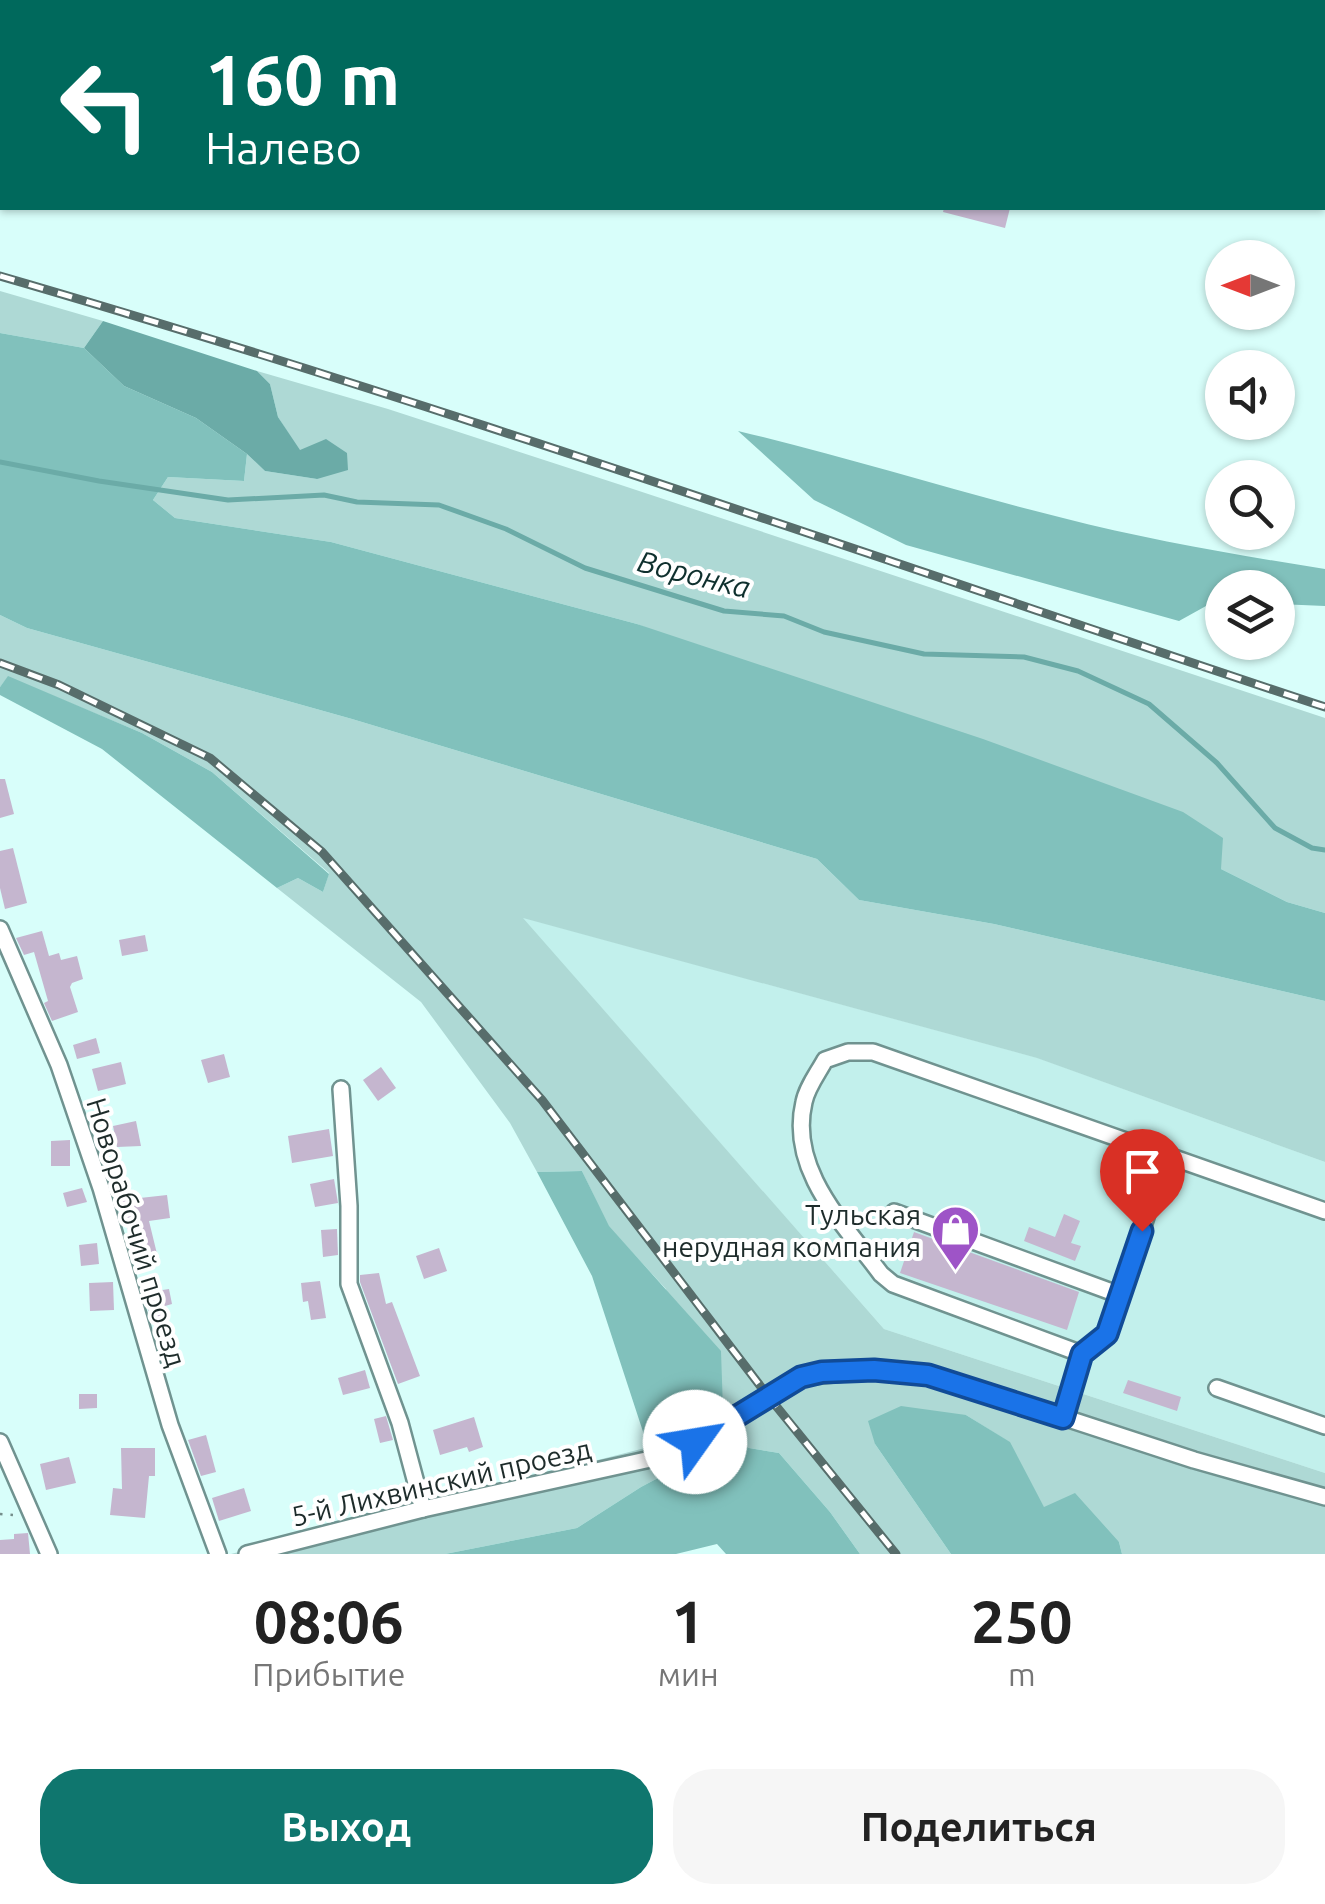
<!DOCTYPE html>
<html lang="ru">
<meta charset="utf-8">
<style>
body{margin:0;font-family:Ubuntu,sans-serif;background:#f6f6f6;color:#222;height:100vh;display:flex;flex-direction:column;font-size:38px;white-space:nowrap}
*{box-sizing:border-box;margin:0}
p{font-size:32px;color:#767676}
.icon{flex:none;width:55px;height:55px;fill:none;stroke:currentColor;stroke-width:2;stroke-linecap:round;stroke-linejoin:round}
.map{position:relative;height:1554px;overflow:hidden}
.drawer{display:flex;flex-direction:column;background:#fff;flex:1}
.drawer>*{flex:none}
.guide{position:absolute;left:0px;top:0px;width:1325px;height:210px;box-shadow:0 2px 8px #0004;background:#00695c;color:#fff;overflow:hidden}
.needle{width:65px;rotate:270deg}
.fabs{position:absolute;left:1205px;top:240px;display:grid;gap:20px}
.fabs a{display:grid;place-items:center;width:90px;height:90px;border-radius:50%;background:#fff;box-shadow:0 2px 8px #0004;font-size:50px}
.pin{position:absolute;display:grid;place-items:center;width:85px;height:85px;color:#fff;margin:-102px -42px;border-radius:50% 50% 50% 0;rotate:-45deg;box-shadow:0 0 10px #0007}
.pin .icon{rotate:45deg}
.me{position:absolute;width:110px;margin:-55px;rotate:58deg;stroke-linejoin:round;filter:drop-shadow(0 0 8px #0008)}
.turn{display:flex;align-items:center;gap:35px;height:210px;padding:0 40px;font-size:45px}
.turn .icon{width:130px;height:130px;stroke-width:2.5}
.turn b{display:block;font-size:70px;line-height:85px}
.eta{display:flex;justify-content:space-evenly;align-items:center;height:170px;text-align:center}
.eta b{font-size:60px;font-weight:600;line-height:70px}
.primary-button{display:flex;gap:20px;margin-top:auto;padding:20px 40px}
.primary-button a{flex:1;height:115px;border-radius:40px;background:#0f766e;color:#fff;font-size:40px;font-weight:600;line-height:115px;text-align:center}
.primary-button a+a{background:#f6f6f6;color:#222}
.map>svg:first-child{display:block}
</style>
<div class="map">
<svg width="1325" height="1554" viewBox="0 0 1325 1554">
<rect width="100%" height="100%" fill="#d8fefa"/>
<g fill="#c2f0ec">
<path d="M788 0H1325V17L1322 2Z"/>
<path d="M521 917 1038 1058 1325 1162V1473L884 1329Z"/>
</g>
<g fill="#aed9d5">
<path d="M0 291 103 321 84 348 0 333Z"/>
<path d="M257 371 388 409 621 485 1325 718V913L1287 902 1221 869 637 624 331 542 175 518 153 500 168 477 244 481 247 454 265 471 317 479 278 417 270 384Z"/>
<path d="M0 615 27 628 352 719 817 859 859 900 994 924 1325 1001V1162L1037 1058 523 918 884 1329 1325 1473V1554H1122L1119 1542 1044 1508 1009 1442 966 1415 875 1444 951 1554H860L830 1512 779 1453 737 1446 692 1460 641 1487 577 1528 445 1554H231L684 1438 666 1289 608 1226 582 1171 537 1172 510 1123 421 1002 277 888 298 878 323 892 329 873 212 772 142 733 8 677 0 687Z"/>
</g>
<g fill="#81c1bc">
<path d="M0 333 84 348 124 386 196 418 247 454 244 481 168 477 153 500 175 518 331 542 637 624 983 739 1183 812 1223 838 1221 869 1287 902 1325 913V1001L994 924 859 900 817 859 352 719 27 628 0 615Z"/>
<path d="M738 431C847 457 954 491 1063 518 1149 540 1237 555 1325 569V606L1278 604V588H1222V618L1206 606 1179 621 906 545 814 500Z"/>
<path d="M8 676 142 733 212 772 329 874 323 892 298 878 277 888 102 749 0 695V687Z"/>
<path d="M582 1171 609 1226 721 1351 723 1410 684 1438 648 1447 592 1276 537 1172Z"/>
<path d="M901 1406 966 1415 1010 1442 1044 1507 1075 1493 1119 1542 1122 1554H951L875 1444 868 1421Z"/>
<path d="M737 1446 779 1453 830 1512 860 1554H726L717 1544 676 1554H445L577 1528 641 1487 692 1460Z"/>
</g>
<path fill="#6baba7" d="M103 321 257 371 270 384 278 417 300 450 326 439 347 453 348 470 317 479 265 471 247 454 196 418 124 386 84 348Z"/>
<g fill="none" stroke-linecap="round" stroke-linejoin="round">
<path stroke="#6baba7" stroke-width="5" d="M0 462 99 481 228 500 324 495 357 502 439 505 506 529 585 568 724 611 784 616 824 632 924 654 1024 657 1078 671 1149 704 1217 763 1275 828 1312 848 1325 850"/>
</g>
<g fill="#c5b6cf">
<path d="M944 208H1010L1005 228 943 212Z"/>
<path d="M0 779H5L14 814 0 818Z"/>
<path d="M13 848 27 903 5 909 0 888V851Z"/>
<path d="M42 931 49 956 59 953 61 960 77 956 83 979 72 983 70 987 78 1012 52 1021 44 1003 48 1001 34 952 24 955 16 938Z"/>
<path d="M145 935 148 951 122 956 119 940Z"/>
<path d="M96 1038 100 1053 77 1059 73 1045Z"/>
<path d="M224 1054 230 1077 208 1083 201 1060Z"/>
<path d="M121 1062 126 1084 98 1091 92 1069Z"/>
<path d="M381 1067 396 1088 378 1101 363 1080Z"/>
<path d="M136 1121 141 1146 117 1147 113 1126Z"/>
<path d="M329 1129 333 1156 292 1163 288 1136Z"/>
<path d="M70 1140V1166H51V1141Z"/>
<path d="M334 1179 338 1203 315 1207 310 1184Z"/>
<path d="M82 1188 87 1202 67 1207 63 1193Z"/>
<path d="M139 1194 140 1198 167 1195 170 1218 149 1221 158 1258 136 1264 119 1196Z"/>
<path d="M1064 1214 1080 1221 1071 1243 1081 1246 1075 1261 1024 1241 1029 1227 1055 1237Z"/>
<path d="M337 1229 338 1255 323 1257 321 1230Z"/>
<path d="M914 1232 1079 1292 1067 1330 900 1273Z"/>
<path d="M97 1243 99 1264 81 1266 79 1245Z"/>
<path d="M439 1248 447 1271 424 1279 416 1256Z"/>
<path d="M379 1273 386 1304 392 1302 420 1376 398 1384 360 1282V1275Z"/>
<path d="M320 1281 326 1318 311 1320 308 1301 303 1302 301 1283Z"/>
<path d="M113 1282 114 1310 90 1311 89 1283Z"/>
<path d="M169 1289 172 1304 165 1306 168 1319 152 1322 143 1293Z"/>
<path d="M365 1370 370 1388 343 1395 338 1378Z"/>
<path d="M1128 1380 1181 1397 1177 1411 1123 1393Z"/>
<path d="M79 1394H97V1408L79 1409Z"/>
<path d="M386 1416 393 1440 380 1443 374 1419Z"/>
<path d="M474 1417 483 1447 469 1452 467 1447 440 1455 433 1430Z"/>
<path d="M206 1435 216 1472 201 1476 188 1440Z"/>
<path d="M121 1448H155V1476H149L145 1518 110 1515 113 1488 122 1489Z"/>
<path d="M69 1457 76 1483 46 1490 40 1464Z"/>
<path d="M244 1488 251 1511 219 1521 212 1498Z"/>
<path d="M28 1533 30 1554H0V1540L14 1539V1534Z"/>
</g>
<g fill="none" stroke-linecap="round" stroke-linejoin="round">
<defs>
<g id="minor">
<path d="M234 0 244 2"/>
<path d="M707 0 715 2"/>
<path d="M767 0 768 2"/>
<path d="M1076 2V0"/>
<path d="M1322 28 1325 29"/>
<path d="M0 929 59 1065 101 1188 170 1425 218 1554"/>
<path d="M341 1089 349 1206V1284L400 1423 423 1509"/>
<path d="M894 1212 1120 1295"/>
<path d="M1082 1354 1107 1334 1152 1199"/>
<path d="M1217 1388 1325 1426"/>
<path d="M1063 1418 1082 1354 893 1284 881 1274C844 1224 788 1170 804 1102 807 1087 818 1073 825 1060L848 1052H873L1325 1211"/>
<path d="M0 1442 49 1554"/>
<path d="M247 1554 423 1509 646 1460 695 1442 801 1377 874 1370 927 1375 983 1391 1194 1460 1325 1497"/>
</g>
</defs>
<use href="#minor" stroke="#709390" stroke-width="20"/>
<path stroke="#748d8a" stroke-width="2.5" stroke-dasharray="2.5 8" stroke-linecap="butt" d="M0 1514 13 1515"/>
<use href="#minor" stroke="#fff" stroke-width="15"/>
<defs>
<g id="rail">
<path d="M1322 48H1325"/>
<path d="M0 276C446 405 884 561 1325 707"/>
<path d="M0 663 59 685 210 758 322 852 542 1100 768 1396 896 1554"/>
</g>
</defs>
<use href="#rail" stroke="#576d6b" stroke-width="9"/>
<use href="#rail" stroke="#fff" stroke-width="5" stroke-dasharray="15" stroke-linecap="butt"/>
</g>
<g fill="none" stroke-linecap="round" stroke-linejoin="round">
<defs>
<path id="route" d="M695 1442 801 1377 822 1372 874 1370 928 1375 1063 1418 1082 1354 1107 1334 1142 1231"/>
</defs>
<use href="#route" stroke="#114b97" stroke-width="25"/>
<use href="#route" stroke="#1a73e8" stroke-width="18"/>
</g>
<defs>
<symbol id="shop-pin" viewBox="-11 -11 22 30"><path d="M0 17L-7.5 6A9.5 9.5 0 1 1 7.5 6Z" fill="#9e54c7" stroke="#fff"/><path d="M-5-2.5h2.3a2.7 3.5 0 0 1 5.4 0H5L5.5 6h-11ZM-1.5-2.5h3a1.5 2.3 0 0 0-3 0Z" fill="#fff"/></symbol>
</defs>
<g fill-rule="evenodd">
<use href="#shop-pin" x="928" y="1202" width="55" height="75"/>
</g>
<g text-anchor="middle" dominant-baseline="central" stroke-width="8" stroke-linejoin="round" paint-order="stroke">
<g font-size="28" fill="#1e2c2b" stroke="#fff" text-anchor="end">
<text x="921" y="1214">Тульская<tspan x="921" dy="32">нерудная компания</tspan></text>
</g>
<g font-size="28" fill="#1e2c2b" stroke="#fff">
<text transform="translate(137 1232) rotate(73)">Новорабочий проезд</text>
<text transform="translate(441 1482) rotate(-13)">5-й Лихвинский проезд</text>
</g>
<g font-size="30" font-style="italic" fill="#0f302e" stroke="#fff">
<text transform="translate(694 574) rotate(14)">Воронка</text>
</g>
</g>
</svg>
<div class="fabs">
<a><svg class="needle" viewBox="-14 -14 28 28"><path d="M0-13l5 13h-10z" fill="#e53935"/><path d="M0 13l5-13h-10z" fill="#767676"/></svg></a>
<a><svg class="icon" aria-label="sound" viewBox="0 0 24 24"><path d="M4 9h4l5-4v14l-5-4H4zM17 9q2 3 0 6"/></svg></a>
<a><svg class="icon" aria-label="search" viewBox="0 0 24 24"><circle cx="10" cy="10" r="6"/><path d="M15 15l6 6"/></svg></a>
<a><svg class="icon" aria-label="layers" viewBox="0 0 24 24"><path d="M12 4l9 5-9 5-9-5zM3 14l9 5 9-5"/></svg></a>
</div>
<div class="pin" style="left:1142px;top:1231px;background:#d93025"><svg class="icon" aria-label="arrive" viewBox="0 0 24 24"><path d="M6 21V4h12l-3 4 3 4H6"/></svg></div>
<svg class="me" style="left:695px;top:1442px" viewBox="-20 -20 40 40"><circle r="19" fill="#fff"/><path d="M0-13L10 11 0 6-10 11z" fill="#1a73e8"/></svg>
<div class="guide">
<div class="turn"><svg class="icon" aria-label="left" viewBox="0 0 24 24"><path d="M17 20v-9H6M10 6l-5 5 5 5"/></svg><div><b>160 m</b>Налево</div></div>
</div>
</div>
<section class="drawer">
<div class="eta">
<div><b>08:06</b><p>Прибытие</p></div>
<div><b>1</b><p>мин</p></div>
<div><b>250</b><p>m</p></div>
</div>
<div class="primary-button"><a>Выход</a><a>Поделиться</a></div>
</section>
